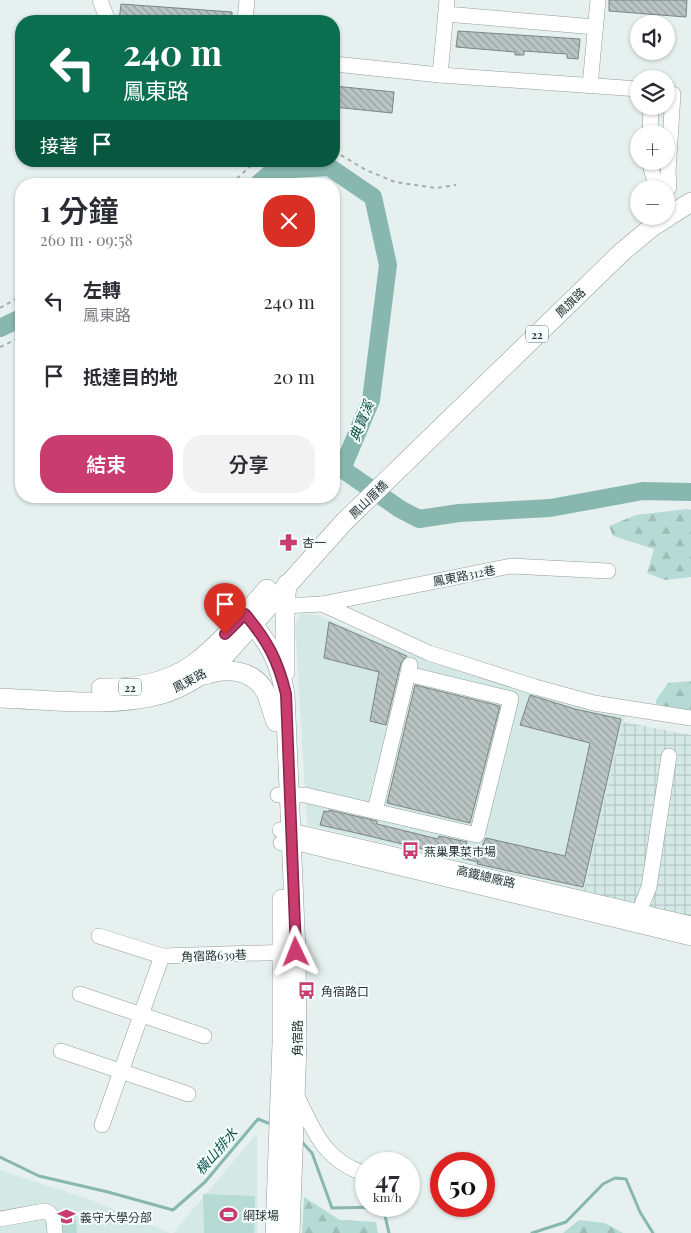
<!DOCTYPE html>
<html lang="zh-TW">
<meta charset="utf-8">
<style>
body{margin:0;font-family:"Playfair Display","Noto Sans TC",serif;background:#f2f2f3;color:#2b2b33;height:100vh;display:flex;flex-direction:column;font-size:19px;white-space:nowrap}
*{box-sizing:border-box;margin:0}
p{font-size:16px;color:#7c7c81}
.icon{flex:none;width:28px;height:28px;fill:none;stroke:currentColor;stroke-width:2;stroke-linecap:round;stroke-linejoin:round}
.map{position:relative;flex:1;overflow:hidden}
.side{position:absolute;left:15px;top:178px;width:325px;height:325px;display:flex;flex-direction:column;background:#fff;border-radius:20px;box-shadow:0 1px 4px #0004}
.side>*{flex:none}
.guide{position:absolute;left:15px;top:15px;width:325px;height:152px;border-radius:20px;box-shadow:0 1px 4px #0004;background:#0b6e4f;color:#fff;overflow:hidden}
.tools{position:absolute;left:630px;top:15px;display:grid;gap:10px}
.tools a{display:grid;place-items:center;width:45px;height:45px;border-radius:50%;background:#fff;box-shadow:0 1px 4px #0004;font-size:25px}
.speed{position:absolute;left:355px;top:1152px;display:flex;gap:10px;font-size:25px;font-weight:700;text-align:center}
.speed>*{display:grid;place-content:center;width:65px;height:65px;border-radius:50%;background:#fff;box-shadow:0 1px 4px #0004;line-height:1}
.speed small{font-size:12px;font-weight:400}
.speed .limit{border:8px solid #d22;background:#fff;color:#111}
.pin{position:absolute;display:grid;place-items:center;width:42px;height:42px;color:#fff;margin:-51px -21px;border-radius:50% 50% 50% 0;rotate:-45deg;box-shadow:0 0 5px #0007}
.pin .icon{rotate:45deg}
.me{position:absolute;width:55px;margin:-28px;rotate:358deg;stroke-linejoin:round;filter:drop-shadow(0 0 4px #0008)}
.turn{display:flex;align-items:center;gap:18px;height:105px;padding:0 25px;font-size:22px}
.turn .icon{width:65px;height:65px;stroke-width:2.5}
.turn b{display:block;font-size:35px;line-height:42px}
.then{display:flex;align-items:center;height:48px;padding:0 25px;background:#0003;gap:10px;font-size:19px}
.round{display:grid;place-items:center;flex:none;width:52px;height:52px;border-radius:20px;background:#f2f2f3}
.summary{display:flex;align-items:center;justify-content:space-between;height:85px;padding:0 25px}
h1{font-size:30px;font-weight:600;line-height:38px}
.action{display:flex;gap:10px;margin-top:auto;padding:10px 25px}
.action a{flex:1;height:58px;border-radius:20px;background:#c83c6e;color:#fff;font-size:20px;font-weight:600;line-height:58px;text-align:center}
.action a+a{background:#f2f2f3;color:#2b2b33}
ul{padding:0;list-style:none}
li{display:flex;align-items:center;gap:15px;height:75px;padding:0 25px}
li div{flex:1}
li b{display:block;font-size:19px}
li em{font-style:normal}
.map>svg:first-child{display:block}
</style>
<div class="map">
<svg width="691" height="1233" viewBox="0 0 691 1233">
<defs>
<pattern id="industrial-grid" width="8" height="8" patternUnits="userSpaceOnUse" patternTransform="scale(1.25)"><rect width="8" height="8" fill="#d4e9e5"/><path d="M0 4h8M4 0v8" fill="none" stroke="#b6c8c5"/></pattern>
<pattern id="forest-firs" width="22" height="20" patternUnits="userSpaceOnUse" patternTransform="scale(1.25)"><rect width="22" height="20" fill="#b6dbd4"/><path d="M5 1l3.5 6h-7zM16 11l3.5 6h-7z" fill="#9dbcb6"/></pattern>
<pattern id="building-back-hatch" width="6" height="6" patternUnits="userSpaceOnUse" patternTransform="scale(1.25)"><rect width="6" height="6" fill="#bac5c3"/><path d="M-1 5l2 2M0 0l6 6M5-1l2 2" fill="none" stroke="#98a19f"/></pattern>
</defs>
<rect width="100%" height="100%" fill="#e6f1ef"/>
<g fill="#d4e9e5">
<path d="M301 613 317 615 416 655 576 705 625 716 584 891 307 825 295 624Z"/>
<path d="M257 1133V1233H173Z"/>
<path d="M0 1170 94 1201 170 1233H0Z"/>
</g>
<path fill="url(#industrial-grid)" d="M623 722 691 735V917L584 891Z"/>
<g fill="url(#forest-firs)">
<path d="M687 509 691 510V577L665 580 647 573 654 549 613 536 609 526 636 515Z"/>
<path d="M691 681V711L656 704V700L668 683Z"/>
<path d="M304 1197 340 1220 376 1222 378 1233H302Z"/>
<path d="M579 1220 605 1223 623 1233H563Z"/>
</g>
<g fill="#b6dbd4">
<path d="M203 1194 255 1196 254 1233H204Z"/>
<path d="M76 1220 77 1233H62L60 1222Z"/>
</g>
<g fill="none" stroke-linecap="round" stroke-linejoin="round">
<g stroke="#87b7af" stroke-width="3">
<path d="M301 1141 312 1153 332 1208 383 1207 389 1233"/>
<path d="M0 1157 39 1176 108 1192 173 1210 205 1182 258 1119 273 1125"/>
<path d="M532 1233 566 1222 603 1184 615 1178 626 1179 640 1212 653 1233"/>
</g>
<g stroke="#87b7af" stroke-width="18">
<path d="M258 184 274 170 329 167 373 197 388 265 371 400 342 469 400 509 419 519 459 513 550 508 643 491 691 492"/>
<path d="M0 328 21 318"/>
</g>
</g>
<g fill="url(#building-back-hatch)" stroke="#7b8583">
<path d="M609 0H687L686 17 609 11Z"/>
<path d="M121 4 232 12V21H119Z"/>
<path d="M458 31 580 39 578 59 567 58V54L524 51V55H515V52L456 47Z"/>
<path d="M334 86 394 92 392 113 334 107Z"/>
<path d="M329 622 407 656 401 663 386 725 370 721 379 672 324 658Z"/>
<path d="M415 685 500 706 470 823 387 803Z"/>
<path d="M530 695 575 709 621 719 583 887 477 864 478 862 352 832 320 825 324 811 329 812V810L377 821V824L438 839 439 836 467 842 466 845 481 848 486 838 565 856 590 743 520 725Z"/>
</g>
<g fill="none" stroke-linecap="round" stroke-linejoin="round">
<defs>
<g id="minor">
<path d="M100 0 108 21"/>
<path d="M446 14 595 27"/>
<path d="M245 21 247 0"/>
<path d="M334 64 440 75 447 0"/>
<path d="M440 75 639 89"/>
<path d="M590 86 598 0"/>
<path d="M666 93 673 94 668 172 669 187 666 192"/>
<path d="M650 134 651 106"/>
<path d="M649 161 657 189"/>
<path d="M322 604 511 566 608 571"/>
<path d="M285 606 322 604 429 653 535 687 594 703 691 718"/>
<path d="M278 795H305L477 835 511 699 408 674"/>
<path d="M375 811 410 665"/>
<path d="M280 830 292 831 691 924"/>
<path d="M281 843 293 842 691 938"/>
<path d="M636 920 649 887 669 756"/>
<path d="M99 936 162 956"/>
<path d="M80 994 204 1036"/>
<path d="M61 1051 188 1094"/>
<path d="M296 1094C314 1131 324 1161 366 1174"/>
<path d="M102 1125 162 956 292 952"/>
<path d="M0 1219 44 1211C55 1213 54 1224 55 1233"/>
</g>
<g id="major">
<path d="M246 616C268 641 279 660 285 694L296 952 297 1044 290 1233"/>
<path d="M285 672V606L287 584"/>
<path d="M205 675C226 667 254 669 266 693 270 702 272 713 276 722"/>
<path d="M101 688C132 689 167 683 192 665 220 645 245 614 267 589"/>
<path d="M0 698C52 700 112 708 162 694 183 688 201 676 219 662L344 522 622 252 652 227 691 202"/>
<path d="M275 1233 282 1043V899"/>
</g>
</defs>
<use href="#minor" stroke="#939d9b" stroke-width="16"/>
<use href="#major" stroke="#939d9b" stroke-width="20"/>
<g stroke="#a5adac" stroke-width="2" stroke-dasharray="4 4" stroke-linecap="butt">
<path d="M334 151 366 170 395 182 436 188 456 185"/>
<path d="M231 184 256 161"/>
<path d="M0 308 21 296"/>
<path d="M0 347 21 337"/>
</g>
<use href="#minor" stroke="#fff" stroke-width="15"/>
<use href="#major" stroke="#fff" stroke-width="19"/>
</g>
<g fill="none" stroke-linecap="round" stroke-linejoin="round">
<defs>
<path id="route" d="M225 634 245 614C267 640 278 660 286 694L296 952"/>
</defs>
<use href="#route" stroke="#822748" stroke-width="12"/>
<use href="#route" stroke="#c83c6e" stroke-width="9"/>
</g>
<defs>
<symbol id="pharmacy-bare" viewBox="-9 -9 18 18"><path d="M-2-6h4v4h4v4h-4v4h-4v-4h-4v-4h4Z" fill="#c83c6e" stroke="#f4fffd" stroke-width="2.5" paint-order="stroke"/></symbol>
<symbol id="bus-bare" viewBox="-9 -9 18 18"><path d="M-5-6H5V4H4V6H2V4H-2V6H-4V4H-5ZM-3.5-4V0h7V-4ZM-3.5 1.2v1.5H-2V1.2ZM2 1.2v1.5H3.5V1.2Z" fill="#c83c6e" stroke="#f4fffd" stroke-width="2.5" paint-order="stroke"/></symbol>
<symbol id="stadium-bare" viewBox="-9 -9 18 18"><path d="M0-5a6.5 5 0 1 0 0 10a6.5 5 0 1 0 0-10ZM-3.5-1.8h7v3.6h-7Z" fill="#c83c6e" stroke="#f4fffd" stroke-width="2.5" paint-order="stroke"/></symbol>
<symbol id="university-bare" viewBox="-9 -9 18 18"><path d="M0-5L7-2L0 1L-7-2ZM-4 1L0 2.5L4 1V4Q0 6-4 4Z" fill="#c83c6e" stroke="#f4fffd" stroke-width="2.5" paint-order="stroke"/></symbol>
</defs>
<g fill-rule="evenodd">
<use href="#pharmacy-bare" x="276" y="530" width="25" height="25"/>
<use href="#bus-bare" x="398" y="838" width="25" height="25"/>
<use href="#bus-bare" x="294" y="978" width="25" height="25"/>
<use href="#stadium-bare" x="216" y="1202" width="25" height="25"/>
<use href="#university-bare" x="54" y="1204" width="25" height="25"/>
</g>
<g text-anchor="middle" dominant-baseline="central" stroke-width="4" stroke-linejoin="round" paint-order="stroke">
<g fill="#f4fffd" stroke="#696f6e" stroke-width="1">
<rect x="526" y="325.5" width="22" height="17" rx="4"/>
<rect x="119" y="678.5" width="22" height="17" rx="4"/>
</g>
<g font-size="11" font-weight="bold" fill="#2d3130">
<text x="537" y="334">22</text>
<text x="130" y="687">22</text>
</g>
<g font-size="12" fill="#2d3130" stroke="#f4fffd">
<text transform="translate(570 302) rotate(-44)">鳳旗路</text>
<text transform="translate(368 499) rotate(-44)">鳳山厝橋</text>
<text transform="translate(464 575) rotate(-11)">鳳東路312巷</text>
<text transform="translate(189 680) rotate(-28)">鳳東路</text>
<text transform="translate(486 876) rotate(13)">高鐵總廠路</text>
<text transform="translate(214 955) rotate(-2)">角宿路639巷</text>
<text transform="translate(297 1038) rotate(-90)">角宿路</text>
</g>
<g font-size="12" fill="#2d3130" stroke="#f4fffd" text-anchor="start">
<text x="302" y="542">杏一</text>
<text x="424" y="851">燕巢果菜市場</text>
<text x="321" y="991">角宿路口</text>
<text x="243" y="1215">網球場</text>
<text x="80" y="1217">義守大學分部</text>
</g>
<g font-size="14" font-style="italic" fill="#0f534b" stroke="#f4fffd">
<text transform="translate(361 421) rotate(-68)">典寶溪</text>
<text transform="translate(216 1151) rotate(-49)">橫山排水</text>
</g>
</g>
</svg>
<div class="tools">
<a><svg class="icon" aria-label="sound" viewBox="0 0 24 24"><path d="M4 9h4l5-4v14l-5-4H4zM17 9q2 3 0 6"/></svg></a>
<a><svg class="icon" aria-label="layers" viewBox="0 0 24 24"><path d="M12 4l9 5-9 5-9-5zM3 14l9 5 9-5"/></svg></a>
<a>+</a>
<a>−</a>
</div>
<div class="speed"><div>47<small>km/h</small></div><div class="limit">50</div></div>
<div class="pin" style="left:225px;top:634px;background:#d93025"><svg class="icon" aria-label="arrive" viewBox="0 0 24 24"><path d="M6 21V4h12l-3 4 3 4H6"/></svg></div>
<svg class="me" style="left:296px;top:952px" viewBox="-20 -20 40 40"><path d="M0-17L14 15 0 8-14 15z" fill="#c83c6e" stroke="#fff" stroke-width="4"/></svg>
<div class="guide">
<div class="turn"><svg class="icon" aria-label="left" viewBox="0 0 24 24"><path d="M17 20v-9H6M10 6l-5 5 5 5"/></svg><div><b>240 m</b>鳳東路</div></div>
<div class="then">接著<svg class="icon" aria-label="arrive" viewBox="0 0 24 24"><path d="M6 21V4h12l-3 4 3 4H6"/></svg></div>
</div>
<section class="side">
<div class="summary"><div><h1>1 分鐘</h1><p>260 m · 09:58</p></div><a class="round" style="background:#d93025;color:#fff"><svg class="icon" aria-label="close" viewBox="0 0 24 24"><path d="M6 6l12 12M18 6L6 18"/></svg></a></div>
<ul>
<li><svg class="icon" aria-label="left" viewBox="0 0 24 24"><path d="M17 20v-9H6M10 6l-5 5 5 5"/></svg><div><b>左轉</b><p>鳳東路</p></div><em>240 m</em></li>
<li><svg class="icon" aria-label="arrive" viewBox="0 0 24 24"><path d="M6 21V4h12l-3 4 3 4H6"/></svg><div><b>抵達目的地</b></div><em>20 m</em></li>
</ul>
<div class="action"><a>結束</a><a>分享</a></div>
</section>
</div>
